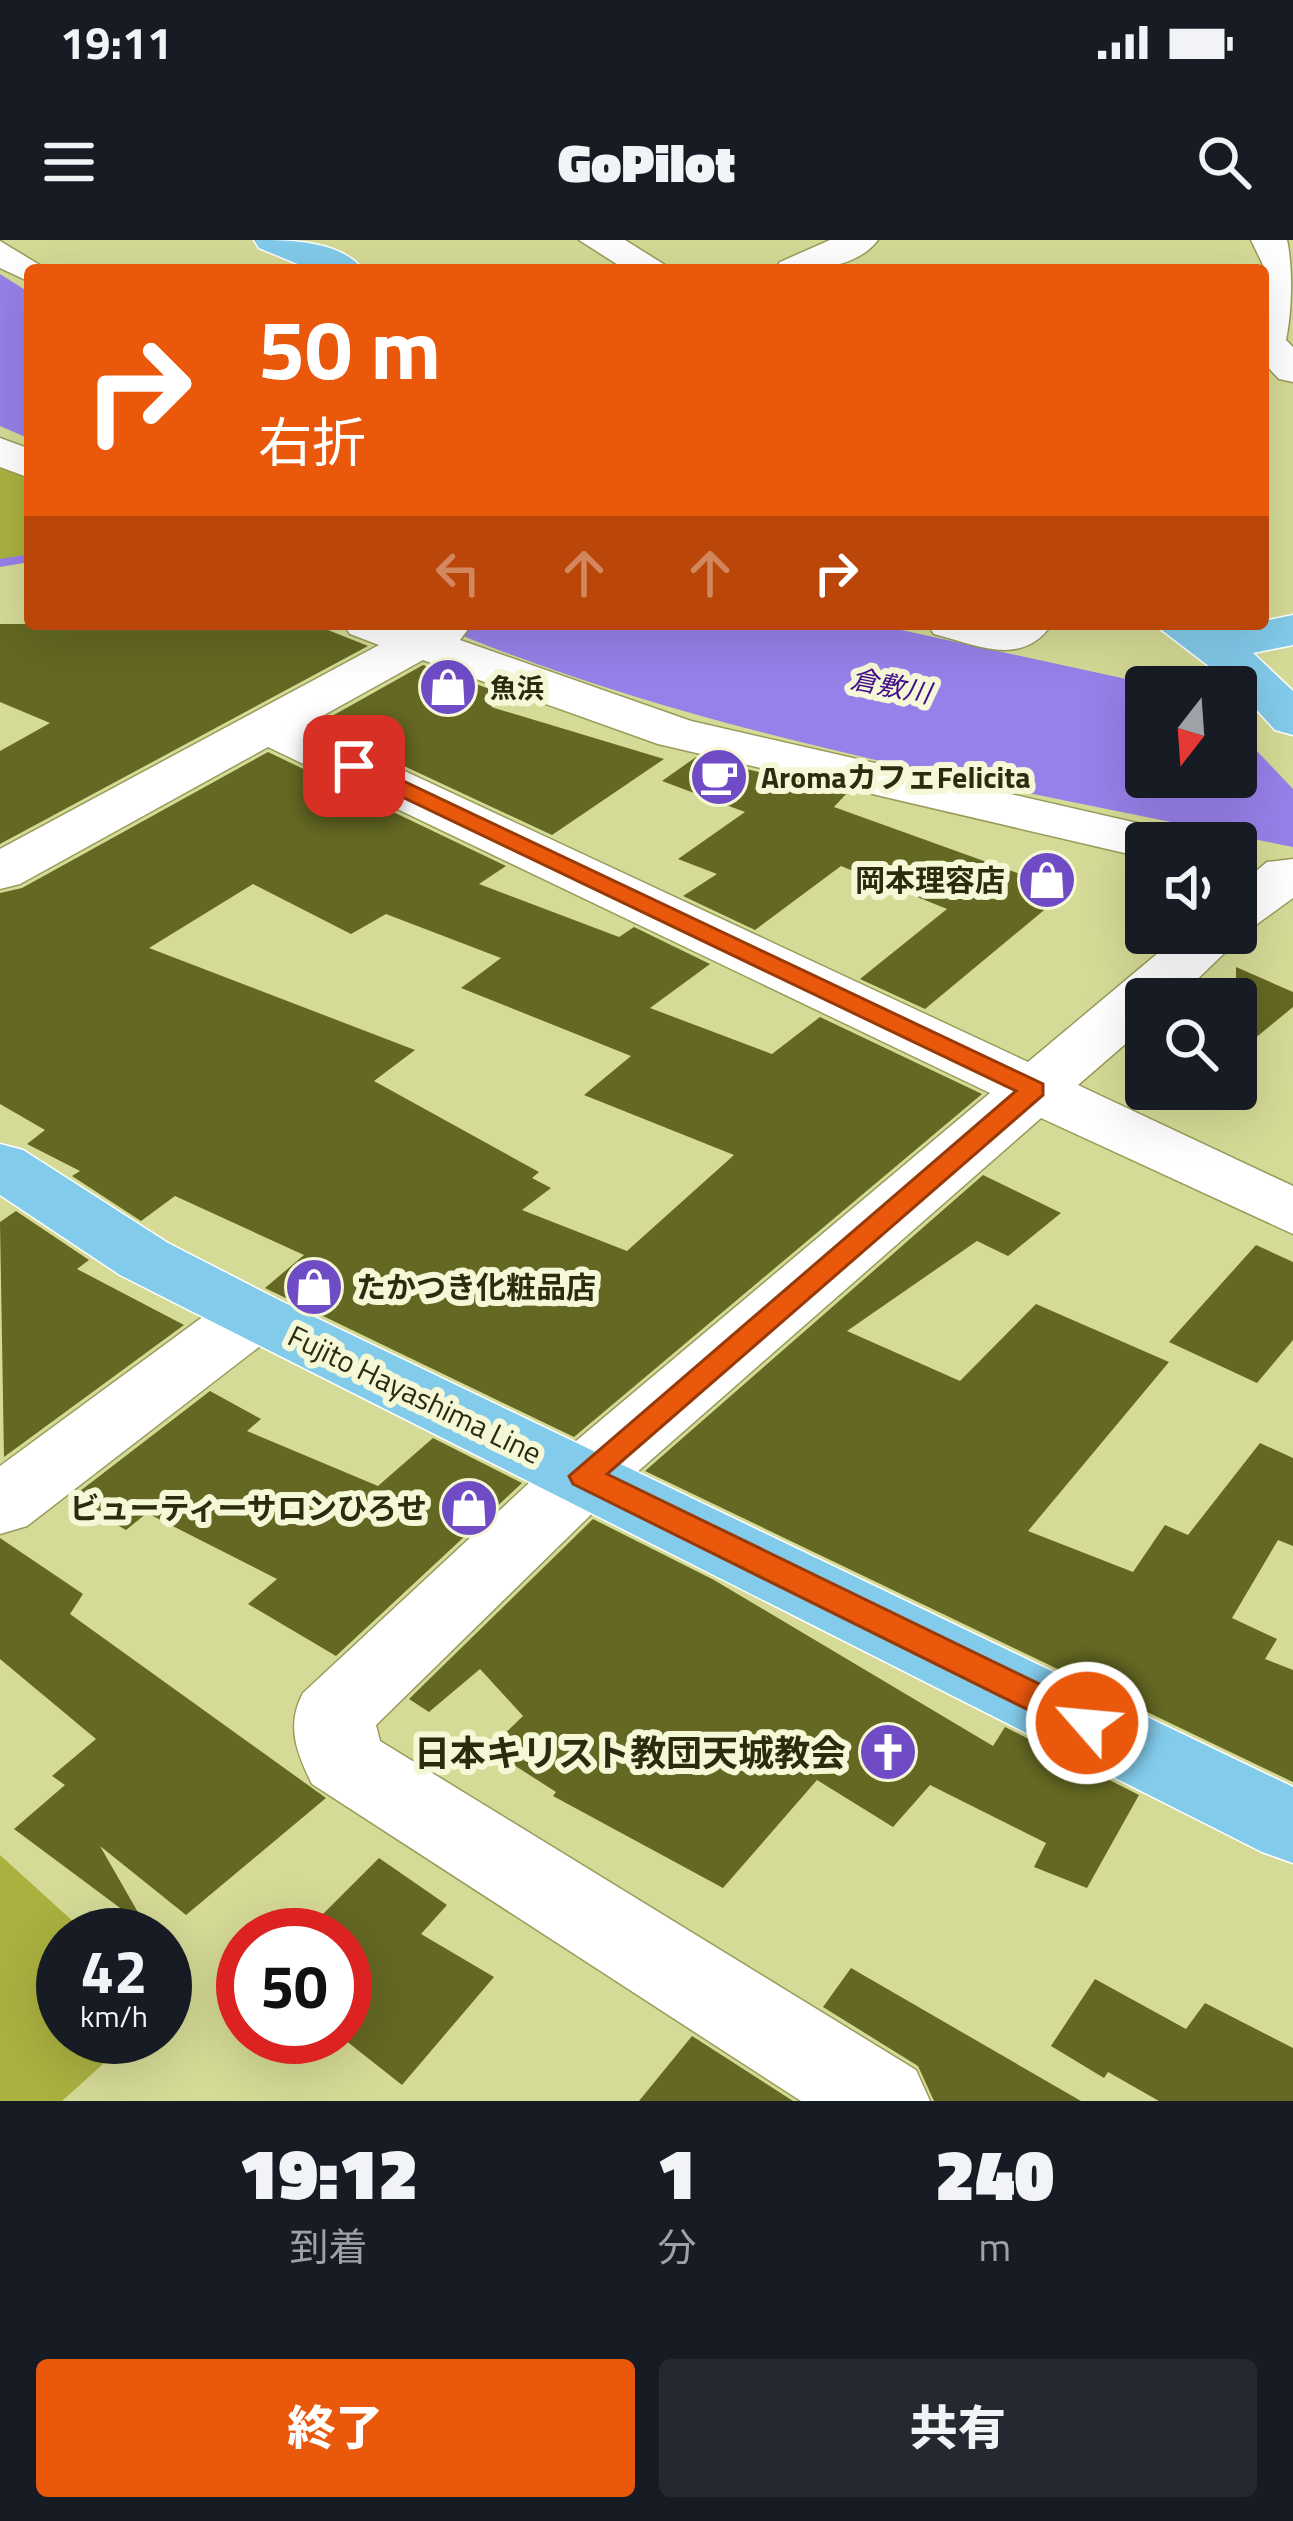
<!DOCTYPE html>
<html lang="ja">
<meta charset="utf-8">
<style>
body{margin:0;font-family:"Titillium Web","Noto Sans JP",sans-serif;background:#242831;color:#f1f3f6;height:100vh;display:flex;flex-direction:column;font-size:45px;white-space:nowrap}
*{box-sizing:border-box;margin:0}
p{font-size:39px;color:#9ea1a6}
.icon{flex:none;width:66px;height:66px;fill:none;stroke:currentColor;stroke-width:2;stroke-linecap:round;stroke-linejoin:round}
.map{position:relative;height:1861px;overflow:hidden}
.sheet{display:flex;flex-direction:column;background:#171b24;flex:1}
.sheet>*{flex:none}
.top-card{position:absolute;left:24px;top:24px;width:1245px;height:366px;border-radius:12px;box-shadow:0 12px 48px #0002;background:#ea580c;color:#fff;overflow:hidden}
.needle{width:78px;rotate:197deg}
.fabs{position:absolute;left:1125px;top:426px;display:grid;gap:24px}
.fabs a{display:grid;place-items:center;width:132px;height:132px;border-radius:12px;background:#171b24;box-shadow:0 12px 48px #0002;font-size:60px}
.speed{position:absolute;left:36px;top:1668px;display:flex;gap:24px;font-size:60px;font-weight:700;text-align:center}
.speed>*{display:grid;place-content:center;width:156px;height:156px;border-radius:50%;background:#171b24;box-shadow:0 12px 48px #0002;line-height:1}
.speed small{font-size:30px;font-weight:400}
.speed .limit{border:18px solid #d22;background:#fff;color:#111}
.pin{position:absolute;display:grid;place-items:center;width:102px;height:102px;color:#fff;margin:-51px;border-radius:24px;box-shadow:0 6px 18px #0006}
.me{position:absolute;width:132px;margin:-66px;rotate:297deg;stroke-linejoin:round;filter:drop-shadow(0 0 9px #0008)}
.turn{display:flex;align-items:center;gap:42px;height:252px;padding:0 36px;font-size:54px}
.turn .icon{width:156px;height:156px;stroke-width:2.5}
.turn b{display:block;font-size:84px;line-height:102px}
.lanes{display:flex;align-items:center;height:114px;padding:0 36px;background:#0003;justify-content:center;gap:60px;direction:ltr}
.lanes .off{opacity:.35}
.eta{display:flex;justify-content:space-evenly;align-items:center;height:204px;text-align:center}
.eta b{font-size:72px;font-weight:800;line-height:84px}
.button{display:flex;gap:24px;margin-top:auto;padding:24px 36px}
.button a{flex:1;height:138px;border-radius:12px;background:#ea580c;color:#fff;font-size:48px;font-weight:800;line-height:138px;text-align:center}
.button a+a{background:#242831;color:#f1f3f6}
.status{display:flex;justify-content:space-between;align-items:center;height:84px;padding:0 60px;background:#171b24;direction:ltr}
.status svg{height:33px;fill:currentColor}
header{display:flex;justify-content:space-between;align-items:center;height:156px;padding:0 36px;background:#171b24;font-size:54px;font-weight:800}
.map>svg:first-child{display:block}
</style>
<div class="status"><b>19:11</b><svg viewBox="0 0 49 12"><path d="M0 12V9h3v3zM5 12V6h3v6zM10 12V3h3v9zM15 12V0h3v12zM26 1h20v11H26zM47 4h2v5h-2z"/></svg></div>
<header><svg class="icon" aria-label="menu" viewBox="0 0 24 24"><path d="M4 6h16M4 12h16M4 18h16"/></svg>GoPilot<svg class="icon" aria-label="search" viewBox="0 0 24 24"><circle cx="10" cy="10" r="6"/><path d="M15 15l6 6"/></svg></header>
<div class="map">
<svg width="1293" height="1861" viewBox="0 0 1293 1861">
<rect width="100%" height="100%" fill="#d5da96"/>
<g fill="#abb13f">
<path d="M0 223 30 238V316L0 321Z"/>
<path d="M0 1615 88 1695H63V1797H133L62 1861H0Z"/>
</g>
<g fill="#9780e9">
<path d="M0 34 30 53V199L0 186Z"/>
<path d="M434 384H874L1163 447H1146V537H1236V461L1293 471V607C1011 548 699 497 434 384Z"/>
</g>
<path fill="#d5da96" d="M1236 455 1293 465V549L1236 489Z"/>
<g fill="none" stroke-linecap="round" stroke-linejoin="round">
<path fill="#9780e9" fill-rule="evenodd" d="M30 314V322L0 327V319Z"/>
</g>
<g fill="#646822" fill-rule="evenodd">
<path d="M0 384H313L368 406 0 604V511L50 483 0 462Z"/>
<path d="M423 425 509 456 491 467 664 519 552 595 316 485Z"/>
<path d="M268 512 506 626 479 644 619 697 634 687 710 724 650 768 772 814 820 777 982 854 574 1197 265 1048 304 1015 175 956 141 981 72 936 80 931 27 904 45 890 0 864V653L22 648ZM253 644 351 694 386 674 501 718 461 748 631 816 584 855 734 915 627 1011 522 970 551 948 532 938 539 932 374 841 415 810 149 708Z"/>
<path d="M696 517 847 553 834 567 1067 651 925 769 860 739 947 669 841 626 755 690 683 656 717 634 678 619 745 572 662 541Z"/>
<path d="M1236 727 1293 752V767L1236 814Z"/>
<path d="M983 935 1061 973 1008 1016 977 1001 847 1091 960 1141 1036 1064 1169 1122 1028 1291 1133 1332 1165 1285 1188 1295 1260 1203 1293 1218V1306L1278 1300 1232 1378 1277 1399 1265 1419 1293 1430V1542L645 1231Z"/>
<path d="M16 971 89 1020 77 1029 184 1085 4 1217 0 982Z"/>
<path d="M1256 1005 1293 1022V1100L1257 1143 1169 1102Z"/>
<path d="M210 1151 261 1179 247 1191 378 1246 433 1198 522 1243 336 1416 248 1364 277 1339 147 1273 126 1290 71 1258Z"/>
<path d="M593 1279 714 1340 993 1506 1005 1487 1139 1555 1087 1648 1034 1627 1046 1603 930 1545 893 1587 817 1540 723 1648 553 1556 556 1552 489 1509 523 1476 480 1429 429 1472 409 1459Z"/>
<path d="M0 1298 83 1354 70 1374 326 1558 186 1675 100 1606 147 1688 14 1589 65 1545 52 1536 96 1499 0 1419Z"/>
<path d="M379 1618 447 1665 421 1694 494 1737 402 1845 345 1800V1695H302Z"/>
<path d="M851 1728 1081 1861H934L918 1826 823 1767Z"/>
<path d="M1095 1739 1186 1789 1205 1763 1293 1808V1861H1159L1108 1832 1104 1838 1051 1806Z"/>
<path d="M692 1796 793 1861H639Z"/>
</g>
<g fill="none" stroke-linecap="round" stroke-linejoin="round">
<defs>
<g id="minor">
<path d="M579 0H625L673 30H626Z"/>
<path d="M830 0H878C855 30 809 30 774 30L780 22Z"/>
<path d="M1251 0H1287C1293 27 1292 71 1286 100L1293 107V142L1279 139 1263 122 1264 27Z"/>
<path d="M0 1 48 30H30V42L0 28Z"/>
<path d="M0 198 30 209V238L0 227Z"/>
<path d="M343 384H465L468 389 460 400 691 481 1172 591 1180 603H1146V618L658 504 423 420 306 485 1028 822 1182 693H1236V648L1267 622 1293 619V658L1246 692 1177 759H1146V786L1078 845 1293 946V994L1041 878 611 1255 376 1485 380 1501 916 1830 930 1861H801L312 1544C296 1512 286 1485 303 1453L557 1217 990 853 268 507 20 644 0 649V609L379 405 350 394Z"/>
<path d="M927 384H1052C1022 428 977 405 934 394Z"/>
<path d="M252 1052 277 1059 287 1076 277 1093 27 1286 0 1294V1226L227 1059Z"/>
</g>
<g id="major">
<path d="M254 0C287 0 341 0 363 30H312L259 8Z"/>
<path d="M1293 375V405L1253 413 1293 451V495L1275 490 1236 447 1154 384H1211L1219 390Z"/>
<path d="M0 904 23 910 168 1003 277 1059 1293 1547V1623L1262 1612 120 1035 0 955Z"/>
</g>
</defs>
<use href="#minor" stroke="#989c5a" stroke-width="3"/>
<use href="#major" stroke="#fff" stroke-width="3"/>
<use href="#minor" fill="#fff" fill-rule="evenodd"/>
<use href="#major" fill="#82cbea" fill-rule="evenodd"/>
</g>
<path fill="#ea580c" stroke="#983908" stroke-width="3" d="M346 521H361L1043 844V855L607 1234 1099 1473 1104 1483 1099 1493H1075L573 1244 569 1236 1016 851 346 530Z"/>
<defs>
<symbol id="shop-disc" viewBox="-11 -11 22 22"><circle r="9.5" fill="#6f4cc6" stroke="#f5f8d6"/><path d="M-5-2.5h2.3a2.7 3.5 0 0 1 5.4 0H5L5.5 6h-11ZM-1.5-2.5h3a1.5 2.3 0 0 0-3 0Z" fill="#fff"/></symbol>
<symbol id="cafe-disc" viewBox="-11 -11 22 22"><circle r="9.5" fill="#6f4cc6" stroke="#f5f8d6"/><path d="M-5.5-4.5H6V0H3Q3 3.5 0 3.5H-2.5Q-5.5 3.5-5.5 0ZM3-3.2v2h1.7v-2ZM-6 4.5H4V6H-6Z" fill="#fff"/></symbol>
<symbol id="church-disc" viewBox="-11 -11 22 22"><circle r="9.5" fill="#6f4cc6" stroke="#f5f8d6"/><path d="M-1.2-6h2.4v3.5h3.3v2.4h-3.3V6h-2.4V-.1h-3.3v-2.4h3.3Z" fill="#fff"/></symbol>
</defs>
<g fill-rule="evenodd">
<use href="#shop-disc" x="415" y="414" width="66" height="66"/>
<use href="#cafe-disc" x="686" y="504" width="66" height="66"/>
<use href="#shop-disc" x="1014" y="607" width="66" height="66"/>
<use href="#shop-disc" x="281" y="1014" width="66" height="66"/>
<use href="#shop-disc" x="436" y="1235" width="66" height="66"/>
<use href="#church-disc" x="855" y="1479" width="66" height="66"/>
</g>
<g text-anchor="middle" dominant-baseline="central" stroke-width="12" stroke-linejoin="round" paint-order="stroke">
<g font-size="27" font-style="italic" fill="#430d8e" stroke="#f5f8d6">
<text transform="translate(891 445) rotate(11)">倉敷川</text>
</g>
<g font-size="27" font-weight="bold" fill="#2a2b0f" stroke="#f5f8d6" text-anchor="start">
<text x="490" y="447">魚浜</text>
</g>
<g font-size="30" font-weight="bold" fill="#2a2b0f" stroke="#f5f8d6" text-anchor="start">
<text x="761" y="537">AromaカフェFelicita</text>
<text x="1005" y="640" text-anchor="end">岡本理容店</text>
<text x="356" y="1047">たかつき化粧品店</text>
<text x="427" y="1268" text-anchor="end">ビューティーサロンひろせ</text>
</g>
<g font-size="30" fill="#2a2b0f" stroke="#f5f8d6">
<text transform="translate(415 1154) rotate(26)">Fujito Hayashima Line</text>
</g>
<g font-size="36" font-weight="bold" fill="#2a2b0f" stroke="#f5f8d6" text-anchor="end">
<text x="846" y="1512">日本キリスト教団天城教会</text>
</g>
</g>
</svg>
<div class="fabs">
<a><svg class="needle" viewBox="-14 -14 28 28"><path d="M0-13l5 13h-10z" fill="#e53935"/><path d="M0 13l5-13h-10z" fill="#9ea1a6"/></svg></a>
<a><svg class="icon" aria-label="sound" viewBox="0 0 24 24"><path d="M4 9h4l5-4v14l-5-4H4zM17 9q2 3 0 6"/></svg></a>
<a><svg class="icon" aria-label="search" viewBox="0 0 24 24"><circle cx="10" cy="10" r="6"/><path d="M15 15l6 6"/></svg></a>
</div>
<div class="speed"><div>42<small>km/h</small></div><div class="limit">50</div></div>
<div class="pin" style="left:354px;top:526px;background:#d93025"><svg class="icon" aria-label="arrive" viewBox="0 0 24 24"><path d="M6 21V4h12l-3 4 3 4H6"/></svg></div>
<svg class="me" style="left:1087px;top:1483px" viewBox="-20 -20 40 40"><circle r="17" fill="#ea580c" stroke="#fff" stroke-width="3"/><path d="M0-11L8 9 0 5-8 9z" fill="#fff"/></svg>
<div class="top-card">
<div class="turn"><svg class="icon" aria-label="right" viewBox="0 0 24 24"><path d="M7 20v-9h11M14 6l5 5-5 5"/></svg><div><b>50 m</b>右折</div></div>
<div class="lanes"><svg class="icon off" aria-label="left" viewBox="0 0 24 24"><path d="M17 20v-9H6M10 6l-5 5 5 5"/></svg><svg class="icon off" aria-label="ahead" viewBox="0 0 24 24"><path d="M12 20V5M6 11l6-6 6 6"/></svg><svg class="icon off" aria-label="ahead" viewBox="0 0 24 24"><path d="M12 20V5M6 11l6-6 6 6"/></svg><svg class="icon" aria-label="right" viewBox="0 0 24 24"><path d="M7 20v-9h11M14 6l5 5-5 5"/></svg></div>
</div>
</div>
<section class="sheet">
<div class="eta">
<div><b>19:12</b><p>到着</p></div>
<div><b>1</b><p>分</p></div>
<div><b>240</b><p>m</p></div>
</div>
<div class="button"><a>終了</a><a>共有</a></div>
</section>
